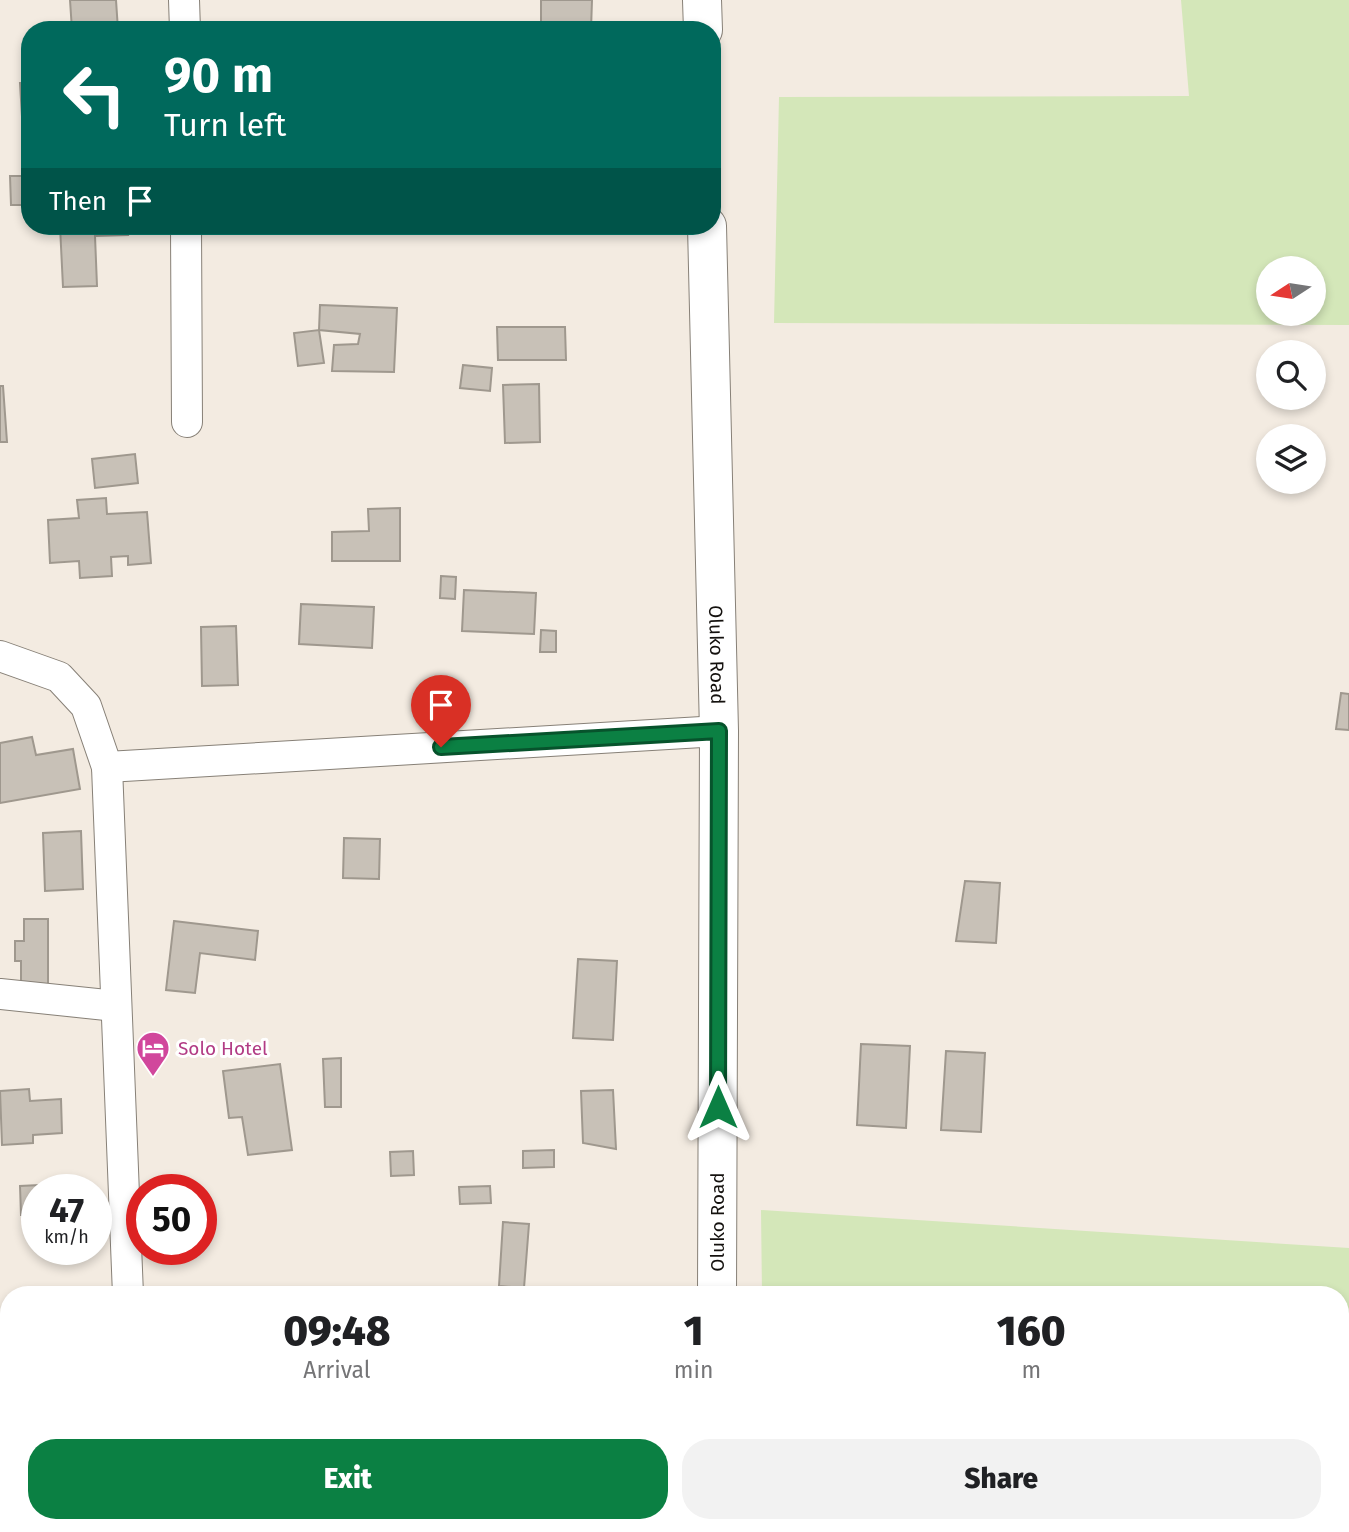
<!DOCTYPE html>
<style>
body{margin:0;font-family:"Fira Sans",sans-serif;background:#f2f2f2;color:#202124;height:100vh;display:flex;flex-direction:column;font-size:26px;white-space:nowrap}
*{box-sizing:border-box;margin:0}
p{font-size:23px;color:#757577}
.icon{flex:none;width:38px;height:38px;fill:none;stroke:currentColor;stroke-width:2;stroke-linecap:round;stroke-linejoin:round}
.map{position:relative;flex:1;overflow:hidden}
.panel{position:absolute;left:0px;top:1286px;width:1349px;height:247px;display:flex;flex-direction:column;background:#fff;border-radius:28px 28px 0 0;box-shadow:0 4px 10px #0003}
.panel>*{flex:none}
.banner{position:absolute;left:21px;top:21px;width:700px;height:214px;border-radius:28px;box-shadow:0 4px 10px #0003;background:#00695c;color:#fff;overflow:hidden}
.needle{width:46px;rotate:258deg}
.controls{position:absolute;left:1256px;top:256px;display:grid;gap:14px}
.controls a{display:grid;place-items:center;width:70px;height:70px;border-radius:50%;background:#fff;box-shadow:0 4px 10px #0003;font-size:35px}
.speed{position:absolute;left:21px;top:1174px;display:flex;gap:14px;font-size:35px;font-weight:700;text-align:center}
.speed>*{display:grid;place-content:center;width:91px;height:91px;border-radius:50%;background:#fff;box-shadow:0 4px 10px #0003;line-height:1}
.speed small{font-size:18px;font-weight:400}
.speed .limit{border:10px solid #d22;background:#fff;color:#111}
.pin{position:absolute;display:grid;place-items:center;width:60px;height:60px;color:#fff;margin:-72px -30px;border-radius:50% 50% 50% 0;rotate:-45deg;box-shadow:0 0 7px #0007}
.pin .icon{rotate:45deg}
.me{position:absolute;width:77px;margin:-38px;rotate:0deg;stroke-linejoin:round;filter:drop-shadow(0 0 5px #0008)}
.turn{display:flex;align-items:center;gap:24px;height:147px;padding:0 28px;font-size:32px}
.turn .icon{width:91px;height:91px;stroke-width:2.5}
.turn b{display:block;font-size:49px;line-height:60px}
.then{display:flex;align-items:center;height:66px;padding:0 28px;background:#0003;gap:14px;font-size:26px}
.eta{display:flex;justify-content:space-evenly;align-items:center;height:119px;text-align:center}
.eta b{font-size:42px;font-weight:800;line-height:49px}
.cta{display:flex;gap:14px;margin-top:auto;padding:14px 28px}
.cta a{flex:1;height:80px;border-radius:28px;background:#0b8043;color:#fff;font-size:28px;font-weight:800;line-height:80px;text-align:center}
.cta a+a{background:#f2f2f2;color:#202124}
.map>svg:first-child{display:block}
</style>
<div class="map">
<svg width="1349" height="1532" viewBox="0 0 1349 1532">
<rect width="100%" height="100%" fill="#f3ebe1"/>
<g fill="#d4e7b9" fill-rule="evenodd">
<path d="M1181 0H1349V325L774 323 779 97 1189 96ZM1269 268H1314V313H1269Z"/>
<path d="M761 1210 1349 1248V1532H766V1524H1340V1295H762Z"/>
</g>
<g fill="#c8c1b7" stroke="#9f988e" stroke-width="2">
<path d="M70 0H116L118 30H72Z"/>
<path d="M541 0H592L591 30H541Z"/>
<path d="M20 83H30V150H24Z"/>
<path d="M10 176H30V205H11Z"/>
<path d="M60 226H127L128 235 95 236 97 286 63 287Z"/>
<path d="M432 226H482V232L432 231Z"/>
<path d="M320 305 397 308 394 372 332 371 334 345 358 344 360 334 319 330Z"/>
<path d="M497 327H565L566 360H498Z"/>
<path d="M319 330 324 363 298 366 294 333Z"/>
<path d="M463 365 492 368 490 391 460 388Z"/>
<path d="M539 384 540 442 505 443 503 385Z"/>
<path d="M0 386H3L7 442H0Z"/>
<path d="M135 454 138 483 95 488 92 459Z"/>
<path d="M106 498 107 514 147 512 151 563 128 565V556L111 557 112 576 80 578 79 561 50 563 48 520 79 518 77 500Z"/>
<path d="M400 508V561H332V532L369 531 368 509Z"/>
<path d="M441 576 456 577 455 599 440 598Z"/>
<path d="M464 590 536 593 534 634 462 631Z"/>
<path d="M301 604 374 607 372 648 299 644Z"/>
<path d="M236 626 238 685 202 686 201 627Z"/>
<path d="M541 630 556 631V652H540Z"/>
<path d="M431 687H457L456 713H430Z"/>
<path d="M1341 693 1349 694V730L1336 729Z"/>
<path d="M32 737 36 755 73 749 80 789 0 803V743Z"/>
<path d="M81 831 83 889 45 891 43 833Z"/>
<path d="M344 838 380 839 379 879 343 878Z"/>
<path d="M965 881 1000 883 996 943 956 941Z"/>
<path d="M24 919H48V984H21V961H15V941H24Z"/>
<path d="M174 921 258 931 255 960 200 953 195 993 166 990Z"/>
<path d="M578 959 617 961 613 1040 573 1038Z"/>
<path d="M861 1044 910 1046 906 1128 857 1125Z"/>
<path d="M946 1051 985 1053 981 1132 941 1130Z"/>
<path d="M341 1058V1107H325L323 1059Z"/>
<path d="M280 1064 292 1150 248 1155 242 1117 229 1118 223 1071Z"/>
<path d="M29 1089 30 1101 61 1099 62 1133 33 1135V1143L2 1145 0 1091Z"/>
<path d="M613 1090 616 1149 583 1143 581 1091Z"/>
<path d="M554 1150V1167L523 1168V1151Z"/>
<path d="M413 1151 414 1175 391 1176 390 1152Z"/>
<path d="M61 1184 62 1190H37V1215H21L20 1186Z"/>
<path d="M490 1186 491 1203 460 1204 459 1187Z"/>
<path d="M503 1222 529 1224 524 1288 499 1286Z"/>
</g>
<g fill="none" stroke-linecap="round" stroke-linejoin="round">
<defs>
<g id="street">
<path d="M184 0 185 30"/>
<path d="M186 226 187 422"/>
<path d="M0 656 59 677 86 706 107 767 128 1295"/>
<path d="M107 767 719 731"/>
<path d="M0 994 116 1006"/>
<path d="M0 1526 153 1532"/>
</g>
<g id="secondary">
<path d="M702 0 703 30"/>
<path id="s1" d="M707 226 719 731 717 1295"/>
<path d="M716 1532V1524"/>
</g>
</defs>
<use href="#street" stroke="#878077" stroke-width="32"/>
<use href="#secondary" stroke="#878077" stroke-width="40"/>
<use href="#street" stroke="#fff" stroke-width="30"/>
<use href="#secondary" stroke="#fff" stroke-width="38"/>
</g>
<g fill="none" stroke-linecap="round" stroke-linejoin="round">
<defs>
<path id="route" d="M441 747 719 731 718 1107"/>
</defs>
<use href="#route" stroke="#07532c" stroke-width="18"/>
<use href="#route" stroke="#0b8043" stroke-width="12"/>
</g>
<defs>
<symbol id="hotel-pin" viewBox="-11 -11 22 30"><path d="M0 17L-7.5 6A9.5 9.5 0 1 1 7.5 6Z" fill="#d1479c" stroke="#fff"/><path d="M-6-4.5h1.5V1H6V5H4.5V3h-9V5H-6ZM-4 0a1.8 1.8 0 1 1 3.6 0ZM.5 0V-2.5h3Q6-2.5 6 0Z" fill="#fff"/></symbol>
</defs>
<g fill-rule="evenodd">
<use href="#hotel-pin" x="134" y="1029" width="38" height="52"/>
</g>
<g text-anchor="middle" dominant-baseline="central" stroke-width="6" stroke-linejoin="round" paint-order="stroke">
<g font-size="19" fill="#14110e" stroke="#fff">
<text stroke="none"><textPath href="#s1" startOffset="429">Oluko Road</textPath></text>
<text transform="translate(717 1222) rotate(-90)">Oluko Road</text>
</g>
<g font-size="19" fill="#b23c85" stroke="#fff" text-anchor="start">
<text x="178" y="1048">Solo Hotel</text>
</g>
</g>
</svg>
<div class="controls">
<a><svg class="needle" viewBox="-14 -14 28 28"><path d="M0-13l5 13h-10z" fill="#e53935"/><path d="M0 13l5-13h-10z" fill="#757577"/></svg></a>
<a><svg class="icon" aria-label="search" viewBox="0 0 24 24"><circle cx="10" cy="10" r="6"/><path d="M15 15l6 6"/></svg></a>
<a><svg class="icon" aria-label="layers" viewBox="0 0 24 24"><path d="M12 4l9 5-9 5-9-5zM3 14l9 5 9-5"/></svg></a>
</div>
<div class="speed"><div>47<small>km/h</small></div><div class="limit">50</div></div>
<div class="pin" style="left:441px;top:747px;background:#d93025"><svg class="icon" aria-label="arrive" viewBox="0 0 24 24"><path d="M6 21V4h12l-3 4 3 4H6"/></svg></div>
<svg class="me" style="left:718px;top:1107px" viewBox="-20 -20 40 40"><path d="M0-17L14 15 0 8-14 15z" fill="#0b8043" stroke="#fff" stroke-width="4"/></svg>
<div class="banner">
<div class="turn"><svg class="icon" aria-label="left" viewBox="0 0 24 24"><path d="M17 20v-9H6M10 6l-5 5 5 5"/></svg><div><b>90 m</b>Turn left</div></div>
<div class="then">Then<svg class="icon" aria-label="arrive" viewBox="0 0 24 24"><path d="M6 21V4h12l-3 4 3 4H6"/></svg></div>
</div>
<section class="panel">
<div class="eta">
<div><b>09:48</b><p>Arrival</p></div>
<div><b>1</b><p>min</p></div>
<div><b>160</b><p>m</p></div>
</div>
<div class="cta"><a>Exit</a><a>Share</a></div>
</section>
</div>
